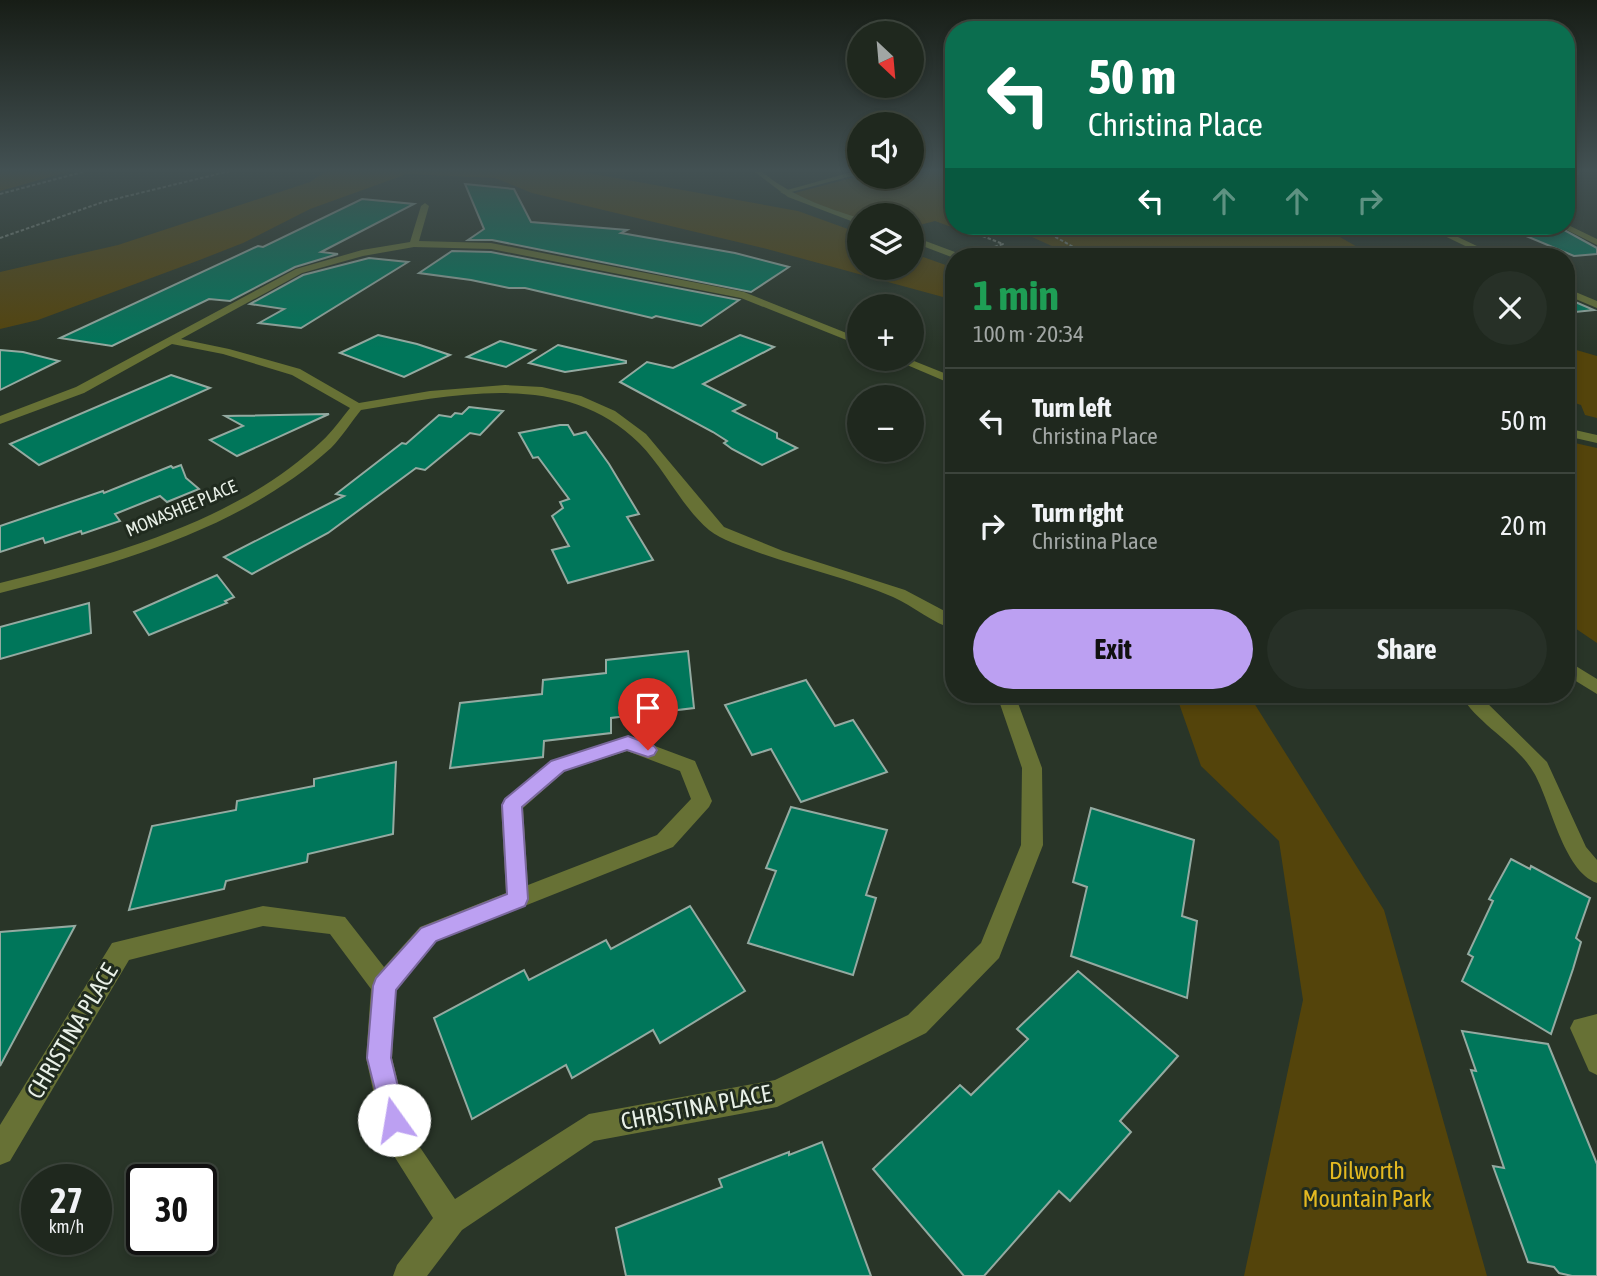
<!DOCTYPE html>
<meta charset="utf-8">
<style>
body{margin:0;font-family:"Asap Condensed",sans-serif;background:#273027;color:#f1f3f6;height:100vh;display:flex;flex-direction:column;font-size:26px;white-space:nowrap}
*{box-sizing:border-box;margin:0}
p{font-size:23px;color:#a1a6a4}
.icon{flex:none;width:38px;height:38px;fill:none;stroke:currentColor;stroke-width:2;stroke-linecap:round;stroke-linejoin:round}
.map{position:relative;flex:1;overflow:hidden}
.details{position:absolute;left:945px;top:248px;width:630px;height:455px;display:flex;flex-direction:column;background:#1f281e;border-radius:28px;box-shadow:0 4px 10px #0003,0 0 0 2px #3c443c}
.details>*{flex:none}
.banner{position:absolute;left:945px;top:21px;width:630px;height:214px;border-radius:28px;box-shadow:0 4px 10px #0003,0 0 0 2px #3c443c;background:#0b6e4f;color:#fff;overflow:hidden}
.needle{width:46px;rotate:154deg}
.fabs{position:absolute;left:847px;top:21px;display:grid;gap:14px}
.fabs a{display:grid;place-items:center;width:77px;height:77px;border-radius:50%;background:#1f281e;box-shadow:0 4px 10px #0003,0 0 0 2px #3c443c;font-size:35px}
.speed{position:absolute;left:21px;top:1164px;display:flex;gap:14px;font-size:35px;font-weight:700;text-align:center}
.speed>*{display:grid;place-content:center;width:91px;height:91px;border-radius:50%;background:#1f281e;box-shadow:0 4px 10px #0003,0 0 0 2px #3c443c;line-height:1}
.speed small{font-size:18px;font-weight:400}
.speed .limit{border:4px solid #111;border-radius:10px;background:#fff;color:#111}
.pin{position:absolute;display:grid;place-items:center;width:60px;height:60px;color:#fff;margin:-72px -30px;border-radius:50% 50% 50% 0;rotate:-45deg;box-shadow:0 0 7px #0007}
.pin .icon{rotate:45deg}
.me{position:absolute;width:77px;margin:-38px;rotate:347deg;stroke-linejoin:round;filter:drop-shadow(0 0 5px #0008)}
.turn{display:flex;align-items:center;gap:24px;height:147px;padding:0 28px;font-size:32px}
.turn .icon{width:91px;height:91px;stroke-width:2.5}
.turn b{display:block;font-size:49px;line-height:60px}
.lanes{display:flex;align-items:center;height:66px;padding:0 28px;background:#0003;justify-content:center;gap:35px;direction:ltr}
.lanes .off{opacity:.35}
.round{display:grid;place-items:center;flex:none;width:74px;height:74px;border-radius:37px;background:#273027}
.overview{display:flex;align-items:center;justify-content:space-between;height:119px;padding:0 28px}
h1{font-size:42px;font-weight:700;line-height:52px;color:#1e9e55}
.action{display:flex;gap:14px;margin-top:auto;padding:14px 28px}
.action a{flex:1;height:80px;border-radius:42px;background:#bca0f2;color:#111;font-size:28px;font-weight:700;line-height:80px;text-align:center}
.action a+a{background:#273027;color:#f1f3f6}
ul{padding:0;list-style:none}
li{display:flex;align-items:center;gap:21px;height:105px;padding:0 28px;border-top:2px solid #3c443c}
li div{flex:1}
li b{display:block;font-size:26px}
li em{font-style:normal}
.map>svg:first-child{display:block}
</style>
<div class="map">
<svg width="1597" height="1276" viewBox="0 0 1597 1276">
<rect width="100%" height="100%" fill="#293528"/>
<g fill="#54440b">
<path d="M0 170H75L0 191Z"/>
<path d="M328 170H572L798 211 859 233V268H912V253L954 268V300L767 249 532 193 495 178 407 174 310 209 243 243 197 261 38 320 0 329V272L118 245 310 182Z"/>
<path d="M912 170H954V226H968L957 229 935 221 912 227V215H859V221L791 194 859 176 912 177Z"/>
<path d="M1008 226H1313L1331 232 1375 257H1076Z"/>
<path d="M1566 347 1597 356V418L1585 415 1581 405 1566 400Z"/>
<path d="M1566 441 1597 448V643L1566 622Z"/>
<path d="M1176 695H1249L1384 910 1487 1276H1244L1303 1000 1279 841 1201 766Z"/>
</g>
<g fill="#00765a" stroke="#94aaa1" stroke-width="2">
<path d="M465 184 514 189 531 222 627 230 621 233 735 253 789 267 751 292 492 240H468L484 229Z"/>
<path d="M362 199 414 204 321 252 338 254 295 267 230 301 209 299 112 346 60 338 258 246 263 247Z"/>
<path d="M1502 226H1557L1597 248V254L1574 256Z"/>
<path d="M452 251 491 252 739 300 701 326 656 316 652 318 525 288H509L471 280 419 273Z"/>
<path d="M369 258 408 262 301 328 259 323 284 309 250 304 303 275Z"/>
<path d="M1566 298 1594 310 1566 313Z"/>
<path d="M378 335 417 344 450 355 404 377 340 353Z"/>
<path d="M740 335 774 347 703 384 745 405 733 411 777 433V438L797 448 762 465 732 449 724 443 727 441 713 432 620 382 647 362 673 368Z"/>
<path d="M500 341 535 350 506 367 467 357Z"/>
<path d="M558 345 626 361V363L565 372 529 363Z"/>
<path d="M0 350 23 352 59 361 0 390Z"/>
<path d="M171 375 210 388 39 465 10 444Z"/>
<path d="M469 407 503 411 480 435 470 433 425 470 416 468 328 533 252 574 224 557 344 496 336 494 402 443 406 444 439 415 451 417 455 413 462 414Z"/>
<path d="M329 414 237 456 210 440 243 426 225 416Z"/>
<path d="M560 425H568L574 435 586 432 609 464 639 514 627 517 653 560 568 583 552 550 569 546 552 516 563 508 560 502 569 499 538 457 533 458 519 433Z"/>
<path d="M181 465 186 478 199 489 167 502 160 496 115 514 120 521 82 534 81 531 45 543 43 538 0 552V526L103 491 104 493 171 466 173 468Z"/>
<path d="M217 575 234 597 225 601 227 603 149 635 134 612Z"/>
<path d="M89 603 91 633 0 659V627Z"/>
<path d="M688 651 694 708 611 718V733L544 741 543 757 450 768 460 703 542 694 543 680 606 673V660Z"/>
<path d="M806 680 835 726 853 720 887 772 801 802 771 749 752 755 725 705Z"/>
<path d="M396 762 393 834 308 854 307 862 226 881 224 889 129 910 152 826 236 810 237 801 314 786V779Z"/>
<path d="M791 807 887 830 866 895 876 898 853 975 748 943 776 871 766 868Z"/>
<path d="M1091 808 1194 840 1182 916 1197 921 1187 998 1071 956 1087 887 1073 882Z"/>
<path d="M1511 859 1530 869 1531 866 1590 898 1576 938 1581 942 1573 969 1551 1034 1462 981 1473 957 1468 954 1493 901 1489 899Z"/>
<path d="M690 906 745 991 660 1043 653 1030 572 1078 566 1065 472 1119 434 1018 524 970 529 980 606 940 611 949Z"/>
<path d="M75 926 0 1066V932Z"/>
<path d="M1078 971 1178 1056 1120 1121 1131 1132 1070 1201 1059 1191 984 1276H964L873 1169 960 1085 971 1095 1028 1039 1017 1029Z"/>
<path d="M1462 1031 1548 1044 1597 1164V1276H1572L1559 1273 1554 1267 1528 1262 1493 1166 1504 1168 1471 1070 1476 1071Z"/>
<path d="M822 1142 871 1276H626L616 1228 722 1187 719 1179 789 1152V1155Z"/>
</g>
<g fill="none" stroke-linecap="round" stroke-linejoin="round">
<g stroke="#7f897e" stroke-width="2" stroke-dasharray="3.5 2" stroke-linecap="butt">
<path d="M0 194 90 170"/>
<path d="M1036 226 1091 257"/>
<path d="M962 228 1003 244 976 253"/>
<path d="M0 238 103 202 234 170"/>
</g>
<g fill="#677135" fill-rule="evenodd">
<path d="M859 170V174L784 194 780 192Z"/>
<path d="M1461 695H1479L1547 762 1586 847 1597 860V883C1563 871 1551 802 1534 773 1518 744 1477 724 1461 695Z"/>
<path d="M1597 1014V1075L1589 1071 1570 1028 1574 1020Z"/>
</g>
<g fill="#677135" fill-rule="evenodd">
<path d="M1579 171V175L1566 177V173Z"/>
<path d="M425 203 429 206 419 241 491 243 744 292 859 338V345L741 298 491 249 414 247 363 256 302 273 181 339 229 349 300 369 359 403 430 391 505 385 542 387 581 396 615 411 646 434 724 527 783 551 905 590 954 616V629C934 624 913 606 893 597 849 578 802 568 757 552 742 546 721 540 709 530 681 506 665 469 639 443 565 369 453 395 361 410 351 422 342 437 331 448 240 530 116 564 0 593V583C112 555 236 522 322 441 332 432 341 419 350 408L292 375 223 354 172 344 84 393 0 424V416L76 387 296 269 362 250 410 242 421 206Z"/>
<path d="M1566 224 1597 239V245L1559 226Z"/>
<path d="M1424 226H1435L1500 257H1488Z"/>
<path d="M1566 288 1597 301V308L1566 295Z"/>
<path d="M893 359H909L954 377V385Z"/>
<path d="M997 695H1015L1042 768 1043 845 999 958 926 1033 777 1107 594 1141 462 1230 427 1276H393L397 1265 433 1218 384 1140 366 1058 371 989 330 934 263 926 129 960 10 1161 0 1165V1125L112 943 263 906 345 917 384 967 420 927 506 893 501 805 505 799 551 761 628 736 695 761 712 801 709 807 673 847 436 941 396 990 392 1058 411 1134 455 1199 589 1114 775 1080 908 1015 981 943 1021 845 1022 768ZM627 751 680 771 691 799 657 835 528 885 523 808 565 771Z"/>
</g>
<g fill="#677135" fill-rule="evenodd">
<path d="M752 170H760C789 195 824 207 859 218V224L788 197Z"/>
<path d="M912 236 963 255 965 257 954 258 912 242Z"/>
<path d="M1566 428 1597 435V443L1566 436Z"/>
<path d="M1566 660 1597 679V694L1566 675Z"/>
</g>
</g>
<linearGradient id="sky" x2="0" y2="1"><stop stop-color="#171d16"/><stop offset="0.49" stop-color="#435153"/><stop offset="1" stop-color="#435153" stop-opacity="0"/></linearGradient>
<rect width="1597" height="348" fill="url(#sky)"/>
<path fill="#bca0f2" stroke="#7a689d" stroke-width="2" d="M628 736 654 746 657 750 654 755 648 757 627 750 564 771 522 807 528 899 525 906 436 941 396 990 391 1058 406 1120 402 1129 394 1132 385 1129 367 1058 373 986 376 978 421 928 507 894 502 805 505 799 551 761Z"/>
<g text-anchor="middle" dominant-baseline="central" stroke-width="6" stroke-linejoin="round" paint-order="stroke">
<g font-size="18" fill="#e8f0e7" stroke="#202b1f">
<text transform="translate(181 508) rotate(-23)">MONASHEE PLACE</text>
</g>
<g font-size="24" fill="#e8f0e7" stroke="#202b1f">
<text transform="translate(72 1031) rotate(-59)">CHRISTINA PLACE</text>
<text transform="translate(696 1107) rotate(-11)">CHRISTINA PLACE</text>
</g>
<g font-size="24" fill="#e3b921" stroke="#202b1f">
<text x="1367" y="1170">Dilworth<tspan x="1367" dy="28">Mountain Park</tspan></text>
</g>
</g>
</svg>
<div class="fabs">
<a><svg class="needle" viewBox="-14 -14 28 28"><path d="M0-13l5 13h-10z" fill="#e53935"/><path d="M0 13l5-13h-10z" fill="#a1a6a4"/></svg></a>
<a><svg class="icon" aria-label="sound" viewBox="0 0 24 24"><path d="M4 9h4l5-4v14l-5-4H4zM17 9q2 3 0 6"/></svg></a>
<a><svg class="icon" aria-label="layers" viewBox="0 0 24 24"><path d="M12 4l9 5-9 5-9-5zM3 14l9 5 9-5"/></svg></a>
<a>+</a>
<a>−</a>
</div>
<div class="speed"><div>27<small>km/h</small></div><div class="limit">30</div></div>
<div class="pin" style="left:648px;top:750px;background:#d93025"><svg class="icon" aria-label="arrive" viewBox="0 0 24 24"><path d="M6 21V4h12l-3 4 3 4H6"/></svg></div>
<svg class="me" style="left:394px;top:1120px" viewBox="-20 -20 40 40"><circle r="19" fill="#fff"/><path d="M0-13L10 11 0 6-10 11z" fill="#bca0f2"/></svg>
<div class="banner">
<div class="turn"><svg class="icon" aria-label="left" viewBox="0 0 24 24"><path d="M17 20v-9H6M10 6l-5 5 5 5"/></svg><div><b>50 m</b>Christina Place</div></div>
<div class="lanes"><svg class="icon" aria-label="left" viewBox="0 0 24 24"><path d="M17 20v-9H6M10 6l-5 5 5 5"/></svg><svg class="icon off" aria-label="ahead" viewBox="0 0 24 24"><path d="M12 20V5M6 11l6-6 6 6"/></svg><svg class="icon off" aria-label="ahead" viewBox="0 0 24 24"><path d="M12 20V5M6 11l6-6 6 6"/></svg><svg class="icon off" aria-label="right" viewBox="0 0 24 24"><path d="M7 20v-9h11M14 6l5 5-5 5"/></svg></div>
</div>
<section class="details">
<div class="overview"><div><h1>1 min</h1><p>100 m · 20:34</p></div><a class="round"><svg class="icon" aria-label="close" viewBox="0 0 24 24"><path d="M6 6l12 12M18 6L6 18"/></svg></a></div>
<ul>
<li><svg class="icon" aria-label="left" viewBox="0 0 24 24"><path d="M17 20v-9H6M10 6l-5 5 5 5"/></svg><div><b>Turn left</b><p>Christina Place</p></div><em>50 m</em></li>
<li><svg class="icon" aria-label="right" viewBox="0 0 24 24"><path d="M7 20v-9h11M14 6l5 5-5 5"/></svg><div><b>Turn right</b><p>Christina Place</p></div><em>20 m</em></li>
</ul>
<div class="action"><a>Exit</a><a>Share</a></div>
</section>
</div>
